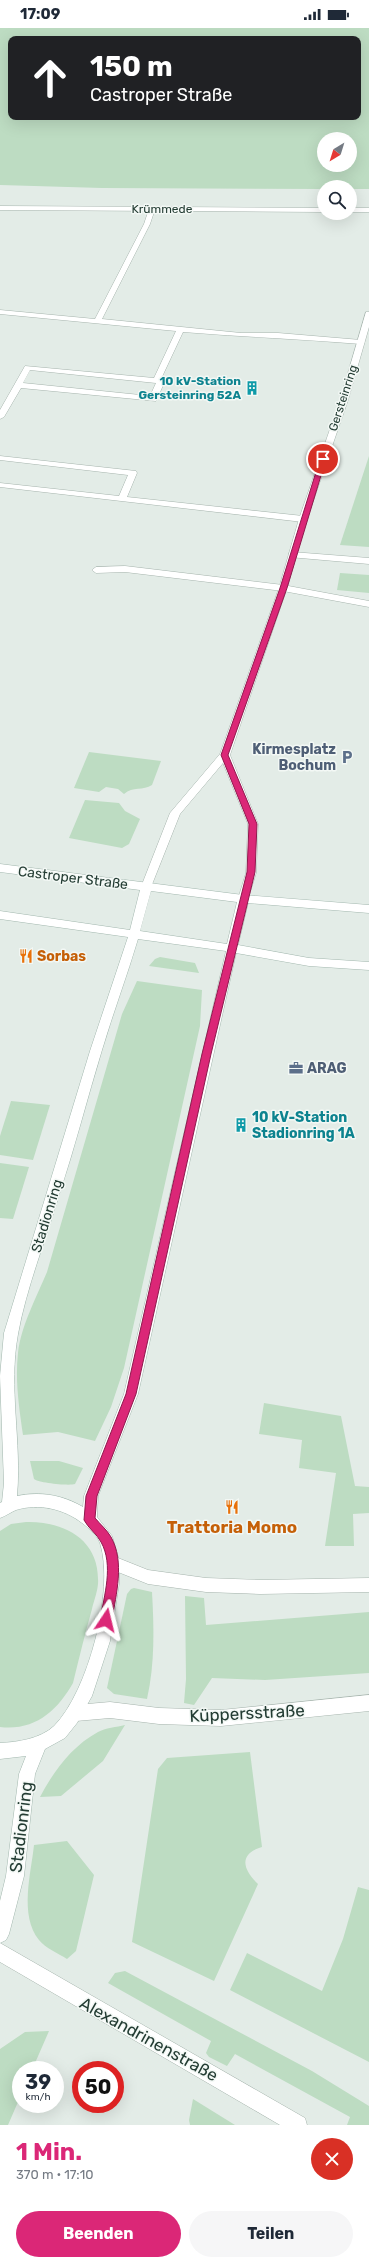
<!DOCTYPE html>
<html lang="de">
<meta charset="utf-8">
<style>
body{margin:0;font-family:Rubik,sans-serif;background:#f6f6f7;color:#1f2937;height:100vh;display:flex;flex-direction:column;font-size:15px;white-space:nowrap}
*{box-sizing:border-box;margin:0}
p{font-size:13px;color:#747a83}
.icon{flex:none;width:22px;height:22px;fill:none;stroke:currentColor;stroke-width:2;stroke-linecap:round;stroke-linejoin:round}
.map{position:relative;height:2097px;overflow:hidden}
.sheet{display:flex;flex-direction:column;background:#fff;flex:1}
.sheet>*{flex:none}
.banner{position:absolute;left:8px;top:8px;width:353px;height:84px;border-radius:8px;box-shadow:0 4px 16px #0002;background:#202124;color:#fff;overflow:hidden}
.needle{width:26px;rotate:218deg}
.fabs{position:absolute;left:317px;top:104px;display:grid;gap:8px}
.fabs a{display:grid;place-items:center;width:40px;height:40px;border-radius:50%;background:#fff;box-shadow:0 4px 16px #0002;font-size:20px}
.speed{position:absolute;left:12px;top:2033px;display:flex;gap:8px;font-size:20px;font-weight:700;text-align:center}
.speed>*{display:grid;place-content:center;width:52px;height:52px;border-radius:50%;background:#fff;box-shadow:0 4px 16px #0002;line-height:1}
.speed small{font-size:10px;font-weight:400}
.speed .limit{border:6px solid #d22;background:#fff;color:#111}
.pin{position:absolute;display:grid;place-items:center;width:34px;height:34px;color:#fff;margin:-17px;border:2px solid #fff;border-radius:50%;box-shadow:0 1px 4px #0007}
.me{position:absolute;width:44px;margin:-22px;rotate:10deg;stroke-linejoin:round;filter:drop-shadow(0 0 3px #0008)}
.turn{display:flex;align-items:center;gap:14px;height:84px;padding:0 16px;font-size:18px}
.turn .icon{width:52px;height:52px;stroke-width:2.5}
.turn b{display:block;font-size:28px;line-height:34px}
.round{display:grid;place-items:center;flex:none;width:42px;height:42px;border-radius:21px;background:#f6f6f7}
.summary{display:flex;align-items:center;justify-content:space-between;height:68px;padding:0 16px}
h1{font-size:24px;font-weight:700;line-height:30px;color:#db2777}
.cta{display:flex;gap:8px;margin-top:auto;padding:8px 16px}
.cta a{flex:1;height:46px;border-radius:24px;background:#db2777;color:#fff;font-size:16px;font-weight:700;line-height:46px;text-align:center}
.cta a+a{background:#f6f6f7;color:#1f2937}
.status{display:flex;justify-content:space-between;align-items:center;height:28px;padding:0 20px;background:#fff;direction:ltr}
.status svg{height:11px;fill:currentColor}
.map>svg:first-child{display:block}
</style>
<div class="status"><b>17:09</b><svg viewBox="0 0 49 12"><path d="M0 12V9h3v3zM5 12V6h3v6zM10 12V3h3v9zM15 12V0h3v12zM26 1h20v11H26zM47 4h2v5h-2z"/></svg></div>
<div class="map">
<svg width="369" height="2097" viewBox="0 0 369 2097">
<rect width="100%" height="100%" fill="#e3ece7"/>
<g fill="#bddcc2" fill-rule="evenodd">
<path d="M0 0H369V161H350V159H324V161L102 160 0 157ZM11 11H358V89H11ZM324 111H350V137H324Z"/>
<path d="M369 428V519L340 517Z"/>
<path d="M340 545 369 547V565L337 562Z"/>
<path d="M89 724 161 733 152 757C143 763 133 758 124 766L118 761 106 759 99 764 74 760Z"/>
<path d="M85 772 119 775 125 783 140 791 129 816 122 820 69 810Z"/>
<path d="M160 929 195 935 199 945 149 938 155 931Z"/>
<path d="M137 953 202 962 200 998 124 1340 111 1379 95 1413 58 1404 23 1407C19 1379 15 1353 18 1325 21 1298 37 1268 47 1244L122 986Z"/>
<path d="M11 1073 50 1077 33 1132 0 1127V1108Z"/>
<path d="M0 1135 29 1139 13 1191 0 1190Z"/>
<path d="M264 1375 341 1388 355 1458 369 1459V1485L353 1486 354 1518H325L336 1445 299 1440 302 1412 259 1406Z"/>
<path d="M30 1433H59L83 1440 75 1456C69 1458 39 1455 34 1451Z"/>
<path d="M26 1494C62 1493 98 1510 98 1551 99 1560 94 1572 92 1581 85 1606 79 1630 73 1655 57 1683 35 1703 0 1699V1503L11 1496Z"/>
<path d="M134 1560 152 1564C154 1600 155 1635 147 1671L114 1666 107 1660 127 1566 131 1561Z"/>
<path d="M185 1568 204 1570 206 1597 369 1584V1645L265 1652 212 1650 194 1677 184 1675 186 1651Z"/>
<path d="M125 1697 103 1733 61 1768 40 1769C53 1744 72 1718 98 1704 105 1700 117 1699 125 1697Z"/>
<path d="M250 1724 262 1819C238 1826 243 1842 258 1856L214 1953 132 1914 158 1741 167 1730Z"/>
<path d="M67 1813 94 1847 76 1923 67 1931C58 1925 45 1920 39 1912 19 1887 31 1846 34 1817Z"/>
<path d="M358 1859 369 1862V2034L230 1962 247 1925 322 1963 343 1911Z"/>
<path d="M125 1943 312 2043 369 2078V2097H347L350 2089 235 2026 227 2038 209 2029 206 2025 211 2013 108 1955 115 1945Z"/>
<path d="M49 2003 32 2042H21V2067L8 2097H0V2021L25 2004Z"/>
<path d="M193 2071 235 2097H190L189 2092Z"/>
</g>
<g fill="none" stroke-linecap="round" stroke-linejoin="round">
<defs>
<g id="service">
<path d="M152 179 155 181 150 196 102 291 241 305H278L361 312 365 314 361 316C302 311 243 309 183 304L161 351 165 353 156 373 21 360 4 389 0 391V382L25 338 154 350 176 303 0 286V282L95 291 144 196 149 181ZM30 342 156 355 150 368 23 355Z"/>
<path d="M0 428 136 443 137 445 127 469 303 488 307 491 303 494 0 459V455L119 468 128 447 0 432Z"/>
<path d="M125 538 283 557 369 573V579L283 563 125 544 96 545 92 542 96 539Z"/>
</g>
<g id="minor">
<path d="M0 178 324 180V184L0 182Z"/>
<rect x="350" y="180" width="19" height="4"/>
<path d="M292 524 369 530V536L289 529V525Z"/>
<path d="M113 1528 148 1542 206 1550 260 1552 369 1550V1564L260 1566 206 1564 148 1556 108 1540 105 1535 108 1530Z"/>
<path d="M369 1667V1683L221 1698 159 1696 110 1690 76 1693 70 1691 68 1685 70 1679 76 1677 110 1674 159 1680 221 1682Z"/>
<path d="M0 1915 305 2090 307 2097H280L0 1934Z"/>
</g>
<path id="tertiary" d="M366 284H369V299L348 372 307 491 287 560 230 727 258 796 256 845 248 871 243 875 238 871 246 845 248 796 223 735 180 786 151 859 150 862H142L141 859 170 785 220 726 279 560 299 491 340 372Z"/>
<path id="secondary" d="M0 836 243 867 369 877V885L248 875 238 917 309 930 369 934V942L309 938 236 925 138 1366 98 1468 97 1489 112 1508 119 1532V1556L110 1613 92 1668 77 1695 65 1710 45 1721 35 1746 24 1848 9 1906 6 1912 0 1915V1873L6 1848 19 1746 26 1728 0 1731V1715C18 1714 40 1711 54 1698 88 1664 115 1562 100 1515 97 1507 89 1500 82 1495 64 1481 39 1475 16 1482 11 1484 6 1488 0 1490V1475L2 1474 4 1455 0 1348 4 1305 90 1023 128 909 0 891V883L130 902 140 862 0 844ZM151 863 237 874 227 916 140 903ZM138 911 226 923 124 1366 84 1468 83 1479C63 1467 40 1463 17 1468 22 1414 8 1360 18 1306 26 1261 46 1211 59 1167 75 1119 87 1071 102 1022 113 985 127 948 138 911Z"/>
</defs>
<use href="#service" stroke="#a6b4ad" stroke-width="1"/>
<use href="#minor" stroke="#a6b4ad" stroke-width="1"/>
<use href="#tertiary" stroke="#a6b4ad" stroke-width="1"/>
<use href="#secondary" stroke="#a2b7ae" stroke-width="1"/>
<use href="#service" fill="#fff" fill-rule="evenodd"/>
<use href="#minor" fill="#fff" fill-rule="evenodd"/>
<use href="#tertiary" fill="#fff" fill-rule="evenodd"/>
<use href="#secondary" fill="#fff" fill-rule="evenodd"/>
</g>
<path fill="#db2777" stroke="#8e194d" d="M323 430 326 431 287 560 228 727 257 796 255 844 211 1026 136 1366 97 1468 95 1490C100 1496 107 1502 111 1509 125 1534 116 1566 112 1592L110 1596 106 1598 102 1596 100 1592C104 1568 114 1537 101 1514 97 1506 88 1500 84 1492L86 1468 126 1366 202 1026 247 844 249 796 221 727 280 560 320 431Z"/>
<defs>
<symbol id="building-bare" viewBox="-9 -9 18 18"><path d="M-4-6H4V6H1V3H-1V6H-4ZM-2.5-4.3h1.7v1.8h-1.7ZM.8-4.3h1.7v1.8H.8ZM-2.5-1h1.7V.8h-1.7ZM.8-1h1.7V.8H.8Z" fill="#0f9aa8" stroke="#f3f8f5" stroke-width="2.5" paint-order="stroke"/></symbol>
<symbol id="parking-bare" viewBox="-9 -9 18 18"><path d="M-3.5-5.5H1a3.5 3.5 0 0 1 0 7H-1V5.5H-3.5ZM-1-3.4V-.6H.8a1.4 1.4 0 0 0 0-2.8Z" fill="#5c6f8a" stroke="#f3f8f5" stroke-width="2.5" paint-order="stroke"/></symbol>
<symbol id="restaurant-bare" viewBox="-9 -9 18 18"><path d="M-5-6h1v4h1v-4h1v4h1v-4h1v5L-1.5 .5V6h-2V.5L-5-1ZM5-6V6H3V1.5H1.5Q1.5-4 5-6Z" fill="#e8710a" stroke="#f3f8f5" stroke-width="2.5" paint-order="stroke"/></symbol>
<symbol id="office-bare" viewBox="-9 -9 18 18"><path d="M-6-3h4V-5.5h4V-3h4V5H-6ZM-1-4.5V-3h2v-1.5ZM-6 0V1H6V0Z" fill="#5c6f8a" stroke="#f3f8f5" stroke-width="2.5" paint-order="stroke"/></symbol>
</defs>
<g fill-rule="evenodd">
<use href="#building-bare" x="242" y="350" width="20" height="20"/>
<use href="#parking-bare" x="337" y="719" width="20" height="20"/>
<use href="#restaurant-bare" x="16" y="918" width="20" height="20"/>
<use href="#office-bare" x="286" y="1030" width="20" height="20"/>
<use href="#building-bare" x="231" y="1087" width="20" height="20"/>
<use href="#restaurant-bare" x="222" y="1469" width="20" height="20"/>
</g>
<g text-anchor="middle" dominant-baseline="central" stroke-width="3" stroke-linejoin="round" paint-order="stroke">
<g font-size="12" fill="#233c33" stroke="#f3f8f5">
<text x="162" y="181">Krümmede</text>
<text transform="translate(343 370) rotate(-72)">Gersteinring</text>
</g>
<g font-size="12" font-weight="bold" fill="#0d838f" stroke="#f3f8f5" text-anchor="end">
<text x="241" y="353">10 kV-Station<tspan x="241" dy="14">Gersteinring 52A</tspan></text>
</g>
<g font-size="14" font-weight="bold" fill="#4e5e75" stroke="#f3f8f5" text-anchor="end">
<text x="336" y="721">Kirmesplatz<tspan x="336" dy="16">Bochum</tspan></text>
<text x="307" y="1040" text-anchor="start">ARAG</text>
</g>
<g font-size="14" fill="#233c33" stroke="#f3f8f5">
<text transform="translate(73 850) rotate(7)">Castroper Straße</text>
<text transform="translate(47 1188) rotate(-73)">Stadionring</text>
</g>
<g font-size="14" font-weight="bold" fill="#c56008" stroke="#f3f8f5" text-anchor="start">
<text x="37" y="928">Sorbas</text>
</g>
<g font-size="14" font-weight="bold" fill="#0d838f" stroke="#f3f8f5" text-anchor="start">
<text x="252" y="1089">10 kV-Station<tspan x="252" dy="16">Stadionring 1A</tspan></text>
</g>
<g font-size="17" font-weight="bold" fill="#c56008" stroke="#f3f8f5">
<text x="232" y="1499">Trattoria Momo</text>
</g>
<g font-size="17" fill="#233c33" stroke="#f3f8f5">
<text transform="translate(247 1685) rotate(-3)">Küppersstraße</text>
<text transform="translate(21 1799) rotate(-83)">Stadionring</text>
<text transform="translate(149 2011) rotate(29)">Alexandrinenstraße</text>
</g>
</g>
</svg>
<div class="fabs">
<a><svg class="needle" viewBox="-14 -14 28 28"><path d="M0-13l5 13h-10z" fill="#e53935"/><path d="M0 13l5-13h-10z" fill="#747a83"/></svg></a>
<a><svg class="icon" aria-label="search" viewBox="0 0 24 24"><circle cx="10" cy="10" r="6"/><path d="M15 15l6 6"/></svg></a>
</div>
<div class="speed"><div>39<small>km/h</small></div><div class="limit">50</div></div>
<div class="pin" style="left:323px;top:431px;background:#d93025"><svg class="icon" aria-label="arrive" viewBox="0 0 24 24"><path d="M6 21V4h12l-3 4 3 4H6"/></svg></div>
<svg class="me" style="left:106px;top:1592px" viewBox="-20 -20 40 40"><path d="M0-17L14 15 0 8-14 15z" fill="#db2777" stroke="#fff" stroke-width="4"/></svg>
<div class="banner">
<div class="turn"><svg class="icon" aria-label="ahead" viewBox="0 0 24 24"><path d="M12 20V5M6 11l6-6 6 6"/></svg><div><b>150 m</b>Castroper Straße</div></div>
</div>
</div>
<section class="sheet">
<div class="summary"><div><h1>1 Min.</h1><p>370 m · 17:10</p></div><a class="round" style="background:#d93025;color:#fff"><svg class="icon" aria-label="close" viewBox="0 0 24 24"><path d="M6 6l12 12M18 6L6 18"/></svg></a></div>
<div class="cta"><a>Beenden</a><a>Teilen</a></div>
</section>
